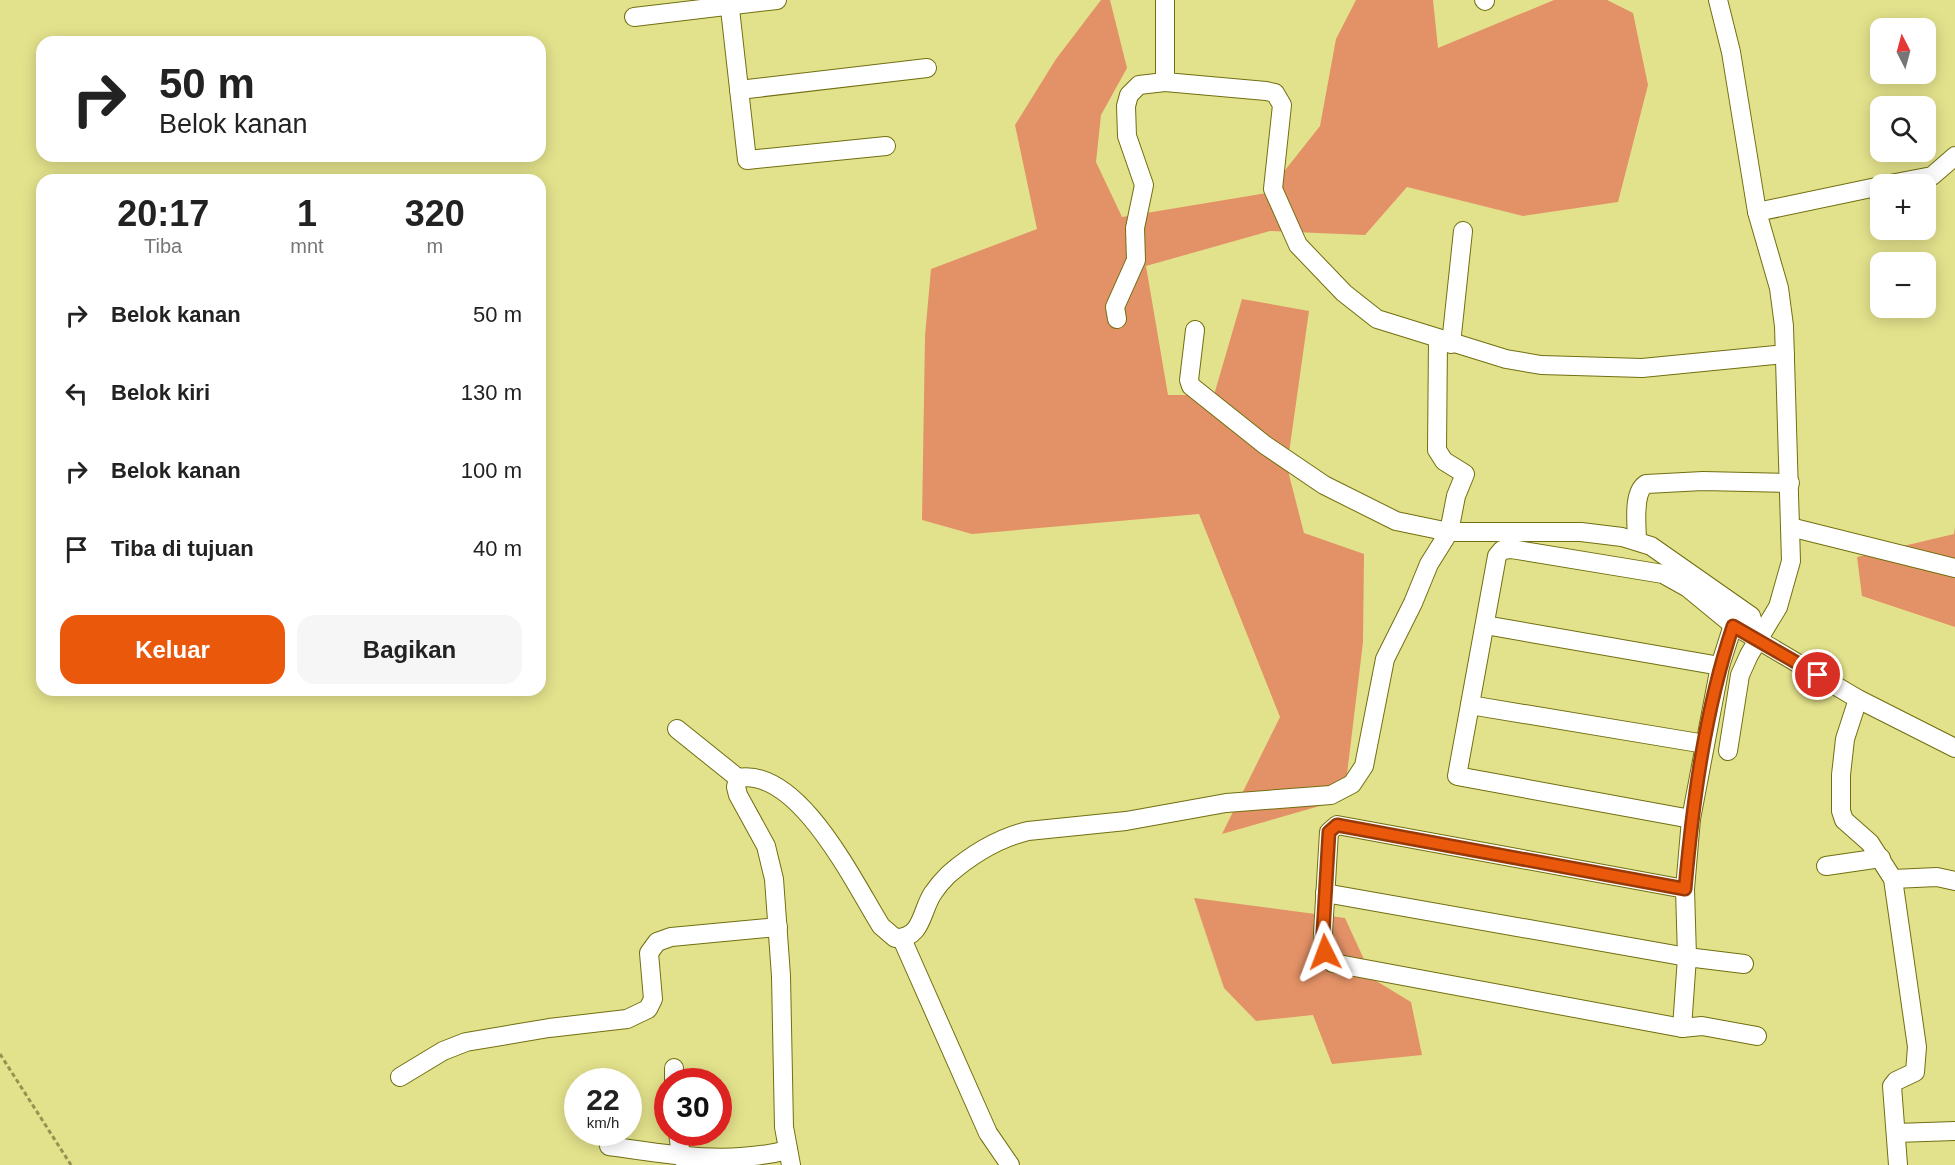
<!DOCTYPE html>
<html lang="id">
<meta charset="utf-8">
<style>
body{margin:0;font-family:Arial,sans-serif;background:#f6f6f6;color:#222;height:100vh;display:flex;flex-direction:column;font-size:22px;white-space:nowrap}
*{box-sizing:border-box;margin:0}
p{font-size:20px;color:#767676}
.icon{flex:none;width:33px;height:33px;fill:none;stroke:currentColor;stroke-width:2;stroke-linecap:round;stroke-linejoin:round}
.map{position:relative;flex:1;overflow:hidden}
.details{position:absolute;left:36px;top:174px;width:510px;height:522px;display:flex;flex-direction:column;background:#fff;border-radius:18px;box-shadow:0 3px 15px #0003}
.details>*{flex:none}
.guide{position:absolute;left:36px;top:36px;width:510px;height:126px;border-radius:18px;box-shadow:0 3px 15px #0003;background:#fff;color:#222;overflow:hidden}
.needle{width:39px;rotate:354deg}
.tools{position:absolute;left:1870px;top:18px;display:grid;gap:12px}
.tools a{display:grid;place-items:center;width:66px;height:66px;border-radius:12px;background:#fff;box-shadow:0 3px 15px #0003;font-size:30px}
.speed{position:absolute;left:564px;top:1068px;display:flex;gap:12px;font-size:30px;font-weight:700;text-align:center}
.speed>*{display:grid;place-content:center;width:78px;height:78px;border-radius:50%;background:#fff;box-shadow:0 3px 15px #0003;line-height:1}
.speed small{font-size:15px;font-weight:400}
.speed .limit{border:9px solid #d22;background:#fff;color:#111}
.pin{position:absolute;display:grid;place-items:center;width:51px;height:51px;color:#fff;margin:-26px;border:3px solid #fff;border-radius:50%;box-shadow:0 2px 6px #0007}
.me{position:absolute;width:66px;margin:-33px;rotate:357deg;stroke-linejoin:round;filter:drop-shadow(0 0 4px #0008)}
.turn{display:flex;align-items:center;gap:21px;height:126px;padding:0 24px;font-size:27px}
.turn .icon{width:78px;height:78px;stroke-width:2.5}
.turn b{display:block;font-size:42px;line-height:51px}
.eta{display:flex;justify-content:space-evenly;align-items:center;height:102px;text-align:center}
.eta b{font-size:36px;font-weight:600;line-height:42px}
.primary-button{display:flex;gap:12px;margin-top:auto;padding:12px 24px}
.primary-button a{flex:1;height:69px;border-radius:18px;background:#ea580c;color:#fff;font-size:24px;font-weight:600;line-height:69px;text-align:center}
.primary-button a+a{background:#f6f6f6;color:#222}
ul{padding:0;list-style:none}
li{display:flex;align-items:center;gap:18px;height:78px;padding:0 24px}
li div{flex:1}
li b{display:block;font-size:22px}
li em{font-style:normal}
.map>svg:first-child{display:block}
</style>
<div class="map">
<svg width="1955" height="1165" viewBox="0 0 1955 1165">
<rect width="100%" height="100%" fill="#e3e28c"/>
<g fill="#e39166">
<path d="M1101 0H1110L1127 68 1101 115 1096 162 1122 217 1267 193 1320 126 1336 39 1356 0H1433L1438 48 1554 0H1607L1633 13 1648 85 1618 202 1523 216 1407 187 1365 235 1270 231 1146 266 1168 395H1214L1242 299 1309 311 1287 467 1304 533 1364 554 1363 642 1344 799 1222 834 1280 717 1199 514 972 534 922 520 925 336 931 269 1037 229 1015 125 1056 59Z"/>
<path d="M1955 527V627L1862 596 1857 557 1954 534Z"/>
<path d="M1194 898 1345 918 1373 979 1411 1002 1422 1055 1332 1064 1313 1015 1256 1021 1224 988Z"/>
</g>
<g fill="none" stroke-linecap="round" stroke-linejoin="round">
<defs>
<g id="street">
<path d="M729 0 747 160 886 146"/>
<path d="M1165 0V82L1266 91 1275 93 1282 105 1273 189 1298 245 1344 293 1377 319 1506 359 1541 365 1642 368 1785 354"/>
<path d="M1484 0 1485 1"/>
<path d="M1718 0 1731 52 1757 212 1779 288 1784 326 1791 561 1778 607 1749 655 1740 675 1728 751"/>
<path d="M634 17 777 0"/>
<path d="M739 90 927 68"/>
<path d="M1890 184 1932 176 1955 156"/>
<path d="M1757 212 1881 186"/>
<path d="M1117 319 1115 307 1136 260 1135 228 1144 185 1127 136 1126 106 1129 95 1139 85 1165 82"/>
<path d="M1195 330 1189 380 1191 386 1265 445 1324 485 1396 521 1449 532H1581L1622 537 1651 546 1751 616 1758 638"/>
<path d="M1451 344 1463 231"/>
<path d="M1790 527 1955 568"/>
<path d="M1637 541C1637 525 1632 493 1646 484L1703 481 1790 483"/>
<path d="M1485 625 1720 666"/>
<path d="M1858 699 1845 739 1841 775V811L1844 820 1870 843 1893 879 1917 1047 1915 1072 1896 1081 1892 1086 1898 1165"/>
<path d="M1470 705 1705 744"/>
<path d="M677 729 738 778 736 787 738 795 766 846 774 879 781 976 784 1127 791 1165"/>
<path d="M738 778C799 767 854 883 881 926L895 938C923 939 921 910 933 893 937 887 943 880 948 875 971 855 999 838 1028 831L1126 821 1226 803 1331 795 1352 784 1364 766 1385 659 1413 603 1429 564 1449 532 1456 496 1465 474 1444 461 1437 450 1438 339"/>
<path d="M1691 819 1457 776 1497 556 1502 550 1511 549 1663 574 1688 588 1733 625 1858 699 1955 748"/>
<path d="M1826 866 1881 858"/>
<path d="M1893 879 1937 877 1955 881"/>
<path d="M1685 889 1337 825 1329 832 1323 933 1325 952 1333 963 1682 1028 1702 1026 1757 1036"/>
<path d="M1325 893 1687 957 1744 964"/>
<path d="M902 939 988 1133 1010 1165"/>
<path d="M1682 1028 1687 957 1685 889 1691 819 1720 666 1733 625"/>
<path d="M674 1068V1082"/>
<path d="M400 1077 443 1051 466 1042 549 1028 627 1019 648 1009 653 999 649 953 657 942 671 937 778 927"/>
<path d="M678 1132 681 1157"/>
<path d="M1896 1133 1955 1131"/>
<path d="M609 1146C669 1155 728 1165 788 1150"/>
</g>
</defs>
<use href="#street" stroke="#716f10" stroke-width="20"/>
<path stroke="#949352" stroke-width="3" stroke-dasharray="4.5 3" stroke-linecap="butt" d="M0 1054 71 1165"/>
<use href="#street" stroke="#fff" stroke-width="18"/>
</g>
<g fill="none" stroke-linecap="round" stroke-linejoin="round">
<defs>
<path id="route" d="M1325 952 1323 933 1329 832 1337 825 1685 889C1693 800 1705 710 1733 626L1818 675"/>
</defs>
<use href="#route" stroke="#983908" stroke-width="15"/>
<use href="#route" stroke="#ea580c" stroke-width="10"/>
</g>
</svg>
<div class="tools">
<a><svg class="needle" viewBox="-14 -14 28 28"><path d="M0-13l5 13h-10z" fill="#e53935"/><path d="M0 13l5-13h-10z" fill="#767676"/></svg></a>
<a><svg class="icon" aria-label="search" viewBox="0 0 24 24"><circle cx="10" cy="10" r="6"/><path d="M15 15l6 6"/></svg></a>
<a>+</a>
<a>−</a>
</div>
<div class="speed"><div>22<small>km/h</small></div><div class="limit">30</div></div>
<div class="pin" style="left:1818px;top:675px;background:#d93025"><svg class="icon" aria-label="arrive" viewBox="0 0 24 24"><path d="M6 21V4h12l-3 4 3 4H6"/></svg></div>
<svg class="me" style="left:1325px;top:952px" viewBox="-20 -20 40 40"><path d="M0-17L14 15 0 8-14 15z" fill="#ea580c" stroke="#fff" stroke-width="4"/></svg>
<div class="guide">
<div class="turn"><svg class="icon" aria-label="right" viewBox="0 0 24 24"><path d="M7 20v-9h11M14 6l5 5-5 5"/></svg><div><b>50 m</b>Belok kanan</div></div>
</div>
<section class="details">
<div class="eta">
<div><b>20:17</b><p>Tiba</p></div>
<div><b>1</b><p>mnt</p></div>
<div><b>320</b><p>m</p></div>
</div>
<ul>
<li><svg class="icon" aria-label="right" viewBox="0 0 24 24"><path d="M7 20v-9h11M14 6l5 5-5 5"/></svg><div><b>Belok kanan</b></div><em>50 m</em></li>
<li><svg class="icon" aria-label="left" viewBox="0 0 24 24"><path d="M17 20v-9H6M10 6l-5 5 5 5"/></svg><div><b>Belok kiri</b></div><em>130 m</em></li>
<li><svg class="icon" aria-label="right" viewBox="0 0 24 24"><path d="M7 20v-9h11M14 6l5 5-5 5"/></svg><div><b>Belok kanan</b></div><em>100 m</em></li>
<li><svg class="icon" aria-label="arrive" viewBox="0 0 24 24"><path d="M6 21V4h12l-3 4 3 4H6"/></svg><div><b>Tiba di tujuan</b></div><em>40 m</em></li>
</ul>
<div class="primary-button"><a>Keluar</a><a>Bagikan</a></div>
</section>
</div>
